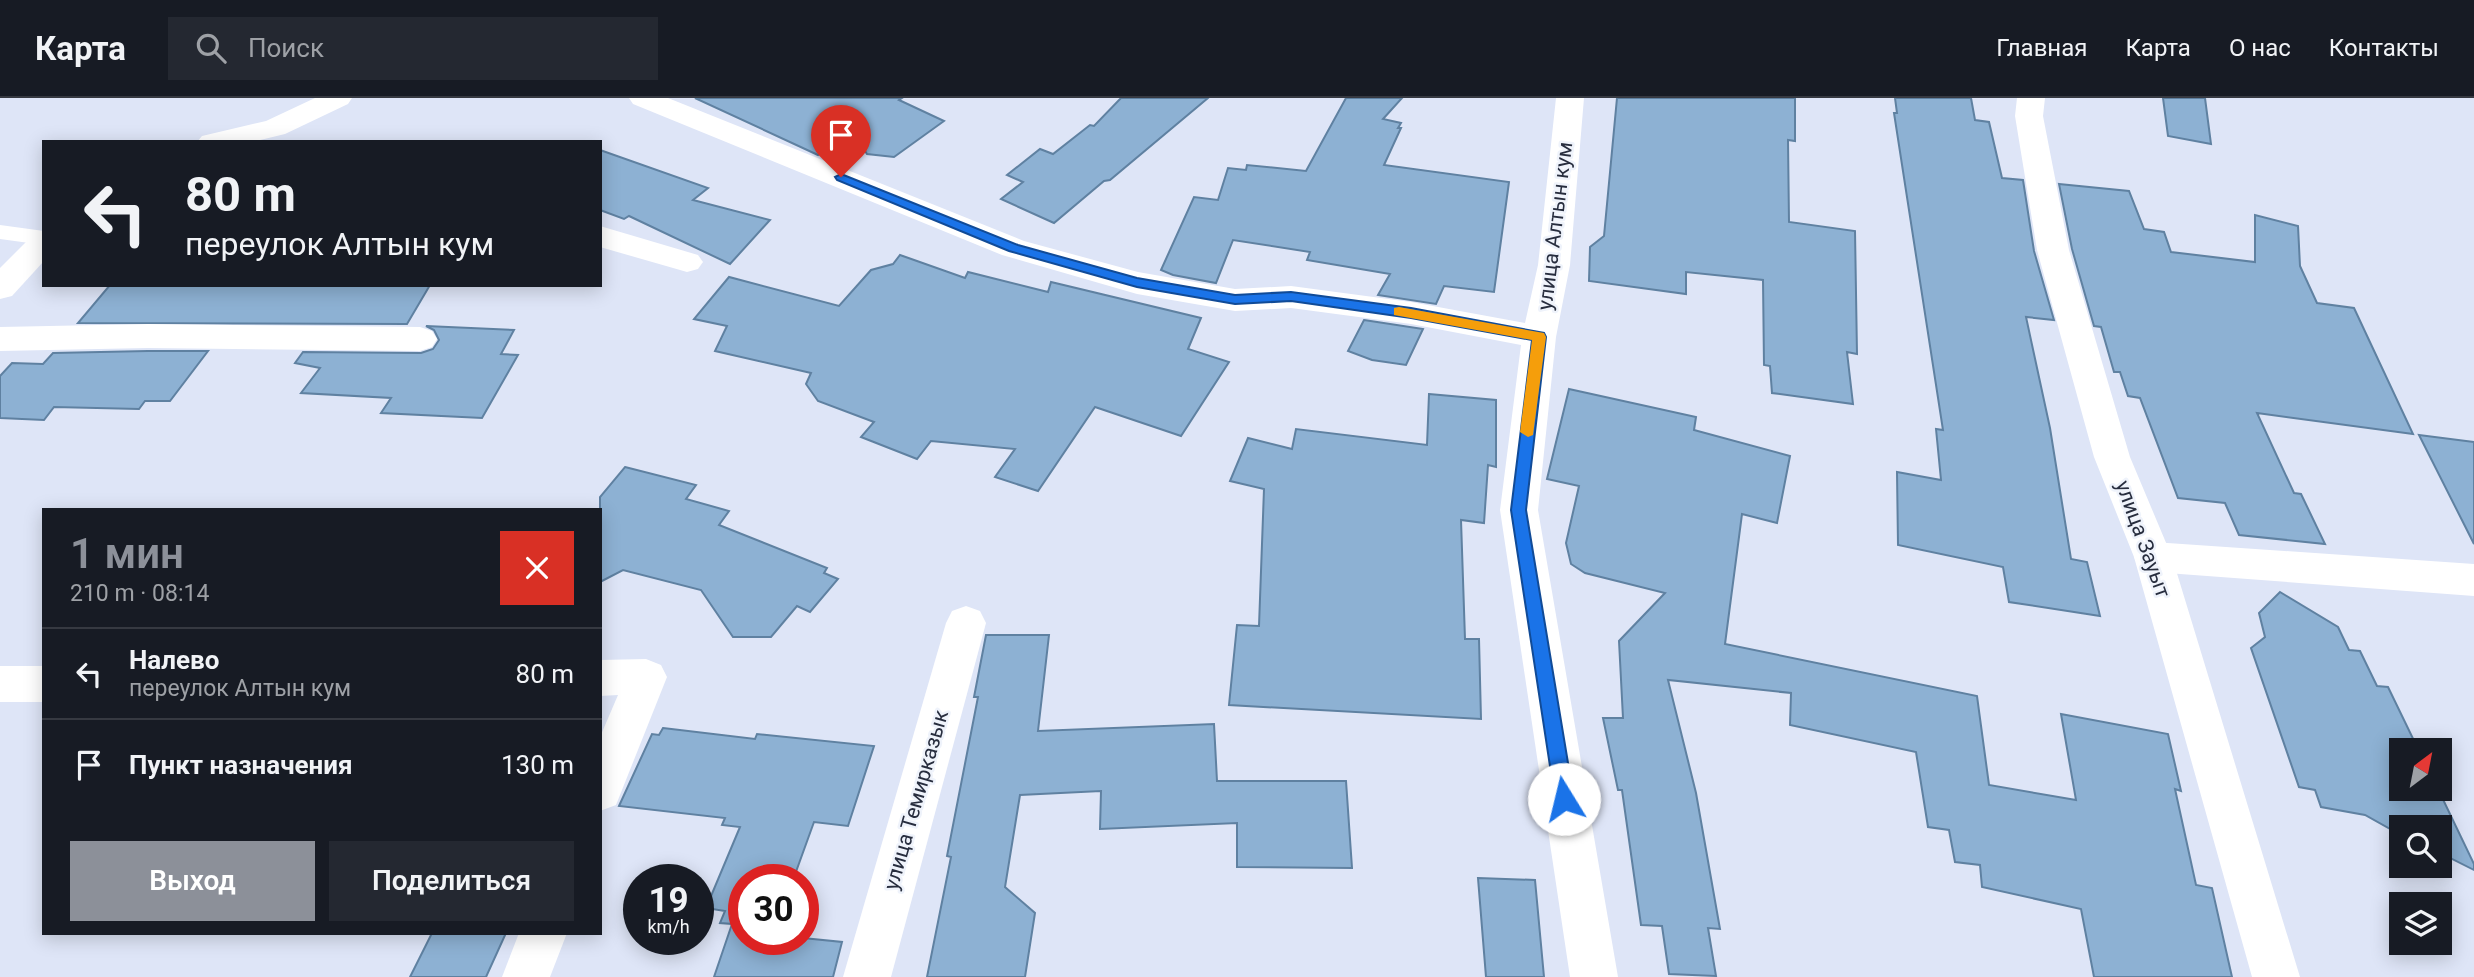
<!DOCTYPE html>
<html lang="ru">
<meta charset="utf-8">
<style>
body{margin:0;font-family:Roboto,sans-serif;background:#242831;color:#f1f3f6;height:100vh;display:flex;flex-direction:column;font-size:26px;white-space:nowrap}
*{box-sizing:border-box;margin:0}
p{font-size:23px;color:#9ea1a6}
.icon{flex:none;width:38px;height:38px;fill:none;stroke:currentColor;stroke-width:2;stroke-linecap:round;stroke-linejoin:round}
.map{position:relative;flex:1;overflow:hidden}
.sheet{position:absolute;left:42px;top:410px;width:560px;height:427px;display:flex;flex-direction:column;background:#171b24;border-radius:0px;box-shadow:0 4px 18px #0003}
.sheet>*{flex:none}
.hud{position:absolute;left:42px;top:42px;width:560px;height:147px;border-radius:0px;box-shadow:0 4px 18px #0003;background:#171b24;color:#f1f3f6;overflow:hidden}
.needle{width:46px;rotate:32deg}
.tools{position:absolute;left:2389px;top:640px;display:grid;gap:14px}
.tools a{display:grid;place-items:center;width:63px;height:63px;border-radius:0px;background:#171b24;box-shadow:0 4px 18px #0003;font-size:35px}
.speed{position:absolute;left:623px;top:766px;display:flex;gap:14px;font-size:35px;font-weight:700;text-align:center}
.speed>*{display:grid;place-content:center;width:91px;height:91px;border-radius:50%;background:#171b24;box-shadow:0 4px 18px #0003;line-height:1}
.speed small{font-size:18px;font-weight:400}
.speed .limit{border:10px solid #d22;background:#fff;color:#111}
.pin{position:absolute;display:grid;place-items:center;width:60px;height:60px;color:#fff;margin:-72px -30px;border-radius:50% 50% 50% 0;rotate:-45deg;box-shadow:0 0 7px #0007}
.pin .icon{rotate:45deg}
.me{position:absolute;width:77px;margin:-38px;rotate:351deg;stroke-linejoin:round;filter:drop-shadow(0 0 5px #0008)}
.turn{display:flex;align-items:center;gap:24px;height:147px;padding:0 28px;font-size:32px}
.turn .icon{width:91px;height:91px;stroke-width:2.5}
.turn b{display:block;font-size:49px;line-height:60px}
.round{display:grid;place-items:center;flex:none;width:74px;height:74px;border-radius:0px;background:#242831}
.overview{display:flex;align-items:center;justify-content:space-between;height:119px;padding:0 28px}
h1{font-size:42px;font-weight:600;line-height:52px;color:#8c9099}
.cta{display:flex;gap:14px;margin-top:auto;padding:14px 28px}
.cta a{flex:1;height:80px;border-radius:0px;background:#8c9099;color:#fff;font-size:28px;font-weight:600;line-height:80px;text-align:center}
.cta a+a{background:#242831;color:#f1f3f6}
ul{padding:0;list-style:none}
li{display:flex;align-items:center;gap:21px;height:91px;padding:0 28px;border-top:2px solid #363941}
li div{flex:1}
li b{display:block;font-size:26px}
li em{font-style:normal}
header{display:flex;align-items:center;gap:42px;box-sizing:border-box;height:98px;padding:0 35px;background:#171b24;border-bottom:2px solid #363941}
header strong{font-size:33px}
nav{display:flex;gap:38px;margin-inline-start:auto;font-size:24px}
.search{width:490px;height:63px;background:#242831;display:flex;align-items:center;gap:18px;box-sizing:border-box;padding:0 24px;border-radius:0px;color:#9ea1a6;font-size:26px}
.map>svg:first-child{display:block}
</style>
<header>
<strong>Карта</strong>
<div class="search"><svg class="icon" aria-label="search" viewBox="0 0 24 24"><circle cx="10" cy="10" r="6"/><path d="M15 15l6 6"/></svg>Поиск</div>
<nav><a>Главная</a><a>Карта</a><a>О нас</a><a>Контакты</a></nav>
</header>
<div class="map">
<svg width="2474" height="879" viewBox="0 0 2474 879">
<rect width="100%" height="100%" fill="#dee5f7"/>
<g fill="#8db1d3" stroke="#5f81a1" stroke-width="2">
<path d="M695 0H902L899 2 944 23 894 59 867 56 853 34 818 57Z"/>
<path d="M1121 0H1208L1110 82 1104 83 1054 125 1001 101 1023 84 1007 77 1040 51 1053 56 1090 27 1094 28Z"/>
<path d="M1346 0H1402L1383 21 1401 25 1398 30H1401L1384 67 1509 84 1494 194 1444 188 1436 206 1378 197 1390 176 1307 162 1310 154 1233 142 1216 185 1173 177 1161 172 1194 99 1218 102 1228 70 1246 72 1247 67 1306 73Z"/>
<path d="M1617 0H1795V43L1788 42 1789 124 1855 133 1857 256 1847 254 1853 306 1772 295 1770 268 1764 267 1763 182 1686 174V196L1589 183 1590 149 1604 138Z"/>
<path d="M1895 0H1971L1975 22 1989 24 2002 80 2023 82 2034 153 2054 222 2026 219 2050 330 2071 461 2087 464 2100 518 2009 504 2003 469 1898 447 1897 374 1941 382 1936 331 1943 332 1894 15H1897Z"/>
<path d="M2163 0H2205L2211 46 2168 38Z"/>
<path d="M600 52 708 90 693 102 770 122 730 166 629 118 624 121 600 112Z"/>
<path d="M2059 86 2129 93 2144 131 2164 134 2171 154 2255 164V117L2298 128 2300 168 2317 205 2354 210 2413 336 2257 315 2294 395 2301 396 2325 446 2239 437 2225 405 2178 400 2140 300 2128 298 2120 274H2114L2101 229 2094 228 2072 151Z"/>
<path d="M900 157 965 180 968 174 1048 194 1051 184 1201 220 1188 251 1229 264 1181 338 1095 309 1038 393 995 379 1015 351 931 343 917 361 861 339 874 324 818 303 806 286 811 275 715 253 727 228 694 221 729 179 839 208 871 172 893 166Z"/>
<path d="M110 187H430L407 226 78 225Z"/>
<path d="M1364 222 1423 231 1406 267 1372 262 1348 253Z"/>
<path d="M426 228 514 232 501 256 518 257 482 320 381 315 391 300 301 295 320 270 295 265 303 254 421 255 433 251 439 242 434 232Z"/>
<path d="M148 253H208L170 303H145L139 311 54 309 44 322 0 320V278L12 265 43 266 53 255Z"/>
<path d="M1569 291 1696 319 1694 332 1790 358 1777 425 1742 416 1725 546 1977 598 1989 687 2076 702 2061 616 2168 636 2181 693 2175 691 2196 787 2212 790 2232 879H2094L2081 811 1982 789 1980 767 1955 764 1949 732 1928 729 1916 654 1790 627 1791 595 1668 582 1696 695 1720 831 1708 830 1716 878 1669 876 1662 828 1641 827 1622 692H1618L1603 620H1623L1619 543 1665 495 1585 475 1571 466 1566 445 1579 388 1547 381Z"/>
<path d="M1429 296 1496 302V369L1488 367 1484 425 1461 422 1465 541H1479L1481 621 1229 607 1237 527 1259 528 1264 391 1230 383 1248 340 1292 351 1296 331 1427 347Z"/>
<path d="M2419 337 2474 344V446Z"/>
<path d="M625 369 696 387 686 401 729 413 719 427 827 470 824 475 838 481 810 514 797 508 771 539H733L701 492 623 472 600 484V399Z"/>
<path d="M2280 494 2338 529 2349 552 2360 553 2377 588 2388 589 2419 653H2401V691H2438L2474 766V772L2440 755V730H2401V737L2365 717 2321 709 2315 692 2299 689 2251 550 2265 539 2259 515Z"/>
<path d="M986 537H1049L1038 633 1214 626 1217 683H1346L1352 770 1237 769V725L1100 731 1101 693 1020 697 1005 789 1035 815 1025 879H927L951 759 947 758 978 599H974Z"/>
<path d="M663 630 755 641 757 636 874 648 848 728 814 724 793 782H744V842L803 840 842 844 833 879H714L732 826 720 825 725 813 706 810 740 729 722 727 725 720 619 708 652 636 659 637Z"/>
<path d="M1478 780 1535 782 1544 879H1486Z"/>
<path d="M432 835H506L486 879H410Z"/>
</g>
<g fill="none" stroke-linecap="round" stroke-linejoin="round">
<path fill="#fff" fill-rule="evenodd" d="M0 127 44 133V147L0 141Z"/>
<g fill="#fff" fill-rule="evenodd">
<path d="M315 0H352L348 6 285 36 252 44H197L202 38 266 23Z"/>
<path d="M629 0H668L1024 143 1138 174 1235 191 1291 188 1411 204 1525 225 1538 167 1556 0H1584L1570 167 1556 239 1538 412 1618 879H1570L1500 412 1521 247 1411 226 1291 210 1235 213 1137 196 1002 157 633 6Z"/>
<path d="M600 128 698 157 703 164 698 171 687 174 600 149Z"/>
<path d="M44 134V163L12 198 0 201V170L33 137Z"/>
<path d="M148 226 420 229 432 233 437 241 432 249 420 253 148 250 0 253V229Z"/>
<path d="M2153 444 2474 466V498L2153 474 2139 470 2134 459 2139 448Z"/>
<path d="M966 508 980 513 986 525 891 879H843L946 525 952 513Z"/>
<path d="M646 561 661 567 667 579 616 707 600 713V639L618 597 600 598V562Z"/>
<rect x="0" y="568" width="44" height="36"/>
<path d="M519 835H567L550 879H502Z"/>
</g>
<path fill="#fff" fill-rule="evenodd" d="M2017 0H2045L2043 18 2069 152 2130 359 2172 459 2300 879H2252L2134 459 2094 359 2037 152 2015 18Z"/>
</g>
<path fill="#1a73e8" stroke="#114b97" stroke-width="2" d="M841 76 1018 147 1137 180 1235 197 1291 194 1411 210 1544 235 1546 239 1526 412 1574 701 1571 706 1564 709 1558 706 1555 701 1511 412 1532 242 1411 220 1291 203 1235 206 1137 189 1009 153 837 82 835 79Z"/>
<path fill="#f59e0b" d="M1399 209 1544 235 1546 239 1533 337 1528 339 1520 334 1532 242 1394 217V210Z"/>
<g text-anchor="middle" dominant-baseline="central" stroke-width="5" stroke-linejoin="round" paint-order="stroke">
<g font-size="21" fill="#272d3e" stroke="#eff3fb">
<text transform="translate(1555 128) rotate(-83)">улица Алтын кум</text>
<text transform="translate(2143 441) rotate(70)">улица Зауыт</text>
<text transform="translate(916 702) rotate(-74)">улица Темирказык</text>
</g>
</g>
</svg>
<div class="tools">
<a><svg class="needle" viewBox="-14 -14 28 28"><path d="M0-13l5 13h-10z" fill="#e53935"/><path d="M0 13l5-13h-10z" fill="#9ea1a6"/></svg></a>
<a><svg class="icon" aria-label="search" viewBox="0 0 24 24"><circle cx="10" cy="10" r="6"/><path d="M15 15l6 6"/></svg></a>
<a><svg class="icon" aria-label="layers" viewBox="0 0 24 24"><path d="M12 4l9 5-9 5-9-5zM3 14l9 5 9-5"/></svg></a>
</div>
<div class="speed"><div>19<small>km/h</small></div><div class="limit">30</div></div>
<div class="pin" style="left:841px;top:79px;background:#d93025"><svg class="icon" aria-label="arrive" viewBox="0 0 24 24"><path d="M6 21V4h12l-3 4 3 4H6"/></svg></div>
<svg class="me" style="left:1564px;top:701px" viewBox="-20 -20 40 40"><circle r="19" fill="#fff"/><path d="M0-13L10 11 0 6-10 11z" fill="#1a73e8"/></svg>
<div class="hud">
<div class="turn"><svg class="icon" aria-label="left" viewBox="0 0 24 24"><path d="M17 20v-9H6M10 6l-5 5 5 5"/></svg><div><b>80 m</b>переулок Алтын кум</div></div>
</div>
<section class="sheet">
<div class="overview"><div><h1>1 мин</h1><p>210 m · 08:14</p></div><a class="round" style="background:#d93025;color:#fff"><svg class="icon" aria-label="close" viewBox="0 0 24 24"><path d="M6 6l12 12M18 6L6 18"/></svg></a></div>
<ul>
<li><svg class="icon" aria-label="left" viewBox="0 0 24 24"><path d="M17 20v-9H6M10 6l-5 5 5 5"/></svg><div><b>Налево</b><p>переулок Алтын кум</p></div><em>80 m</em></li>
<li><svg class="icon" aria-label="arrive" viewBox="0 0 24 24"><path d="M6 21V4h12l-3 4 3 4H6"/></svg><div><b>Пункт назначения</b></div><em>130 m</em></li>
</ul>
<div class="cta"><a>Выход</a><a>Поделиться</a></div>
</section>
</div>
